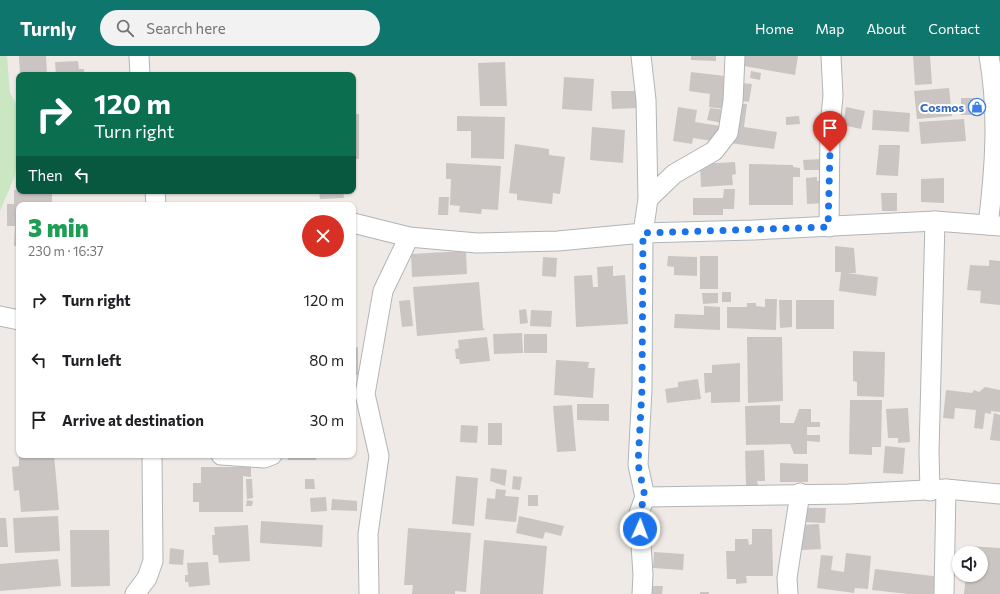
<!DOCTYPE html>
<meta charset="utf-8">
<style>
body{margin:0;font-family:Commissioner,sans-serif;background:#f2f2f2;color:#202124;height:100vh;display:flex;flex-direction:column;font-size:15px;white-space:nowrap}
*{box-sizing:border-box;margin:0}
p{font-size:13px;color:#757577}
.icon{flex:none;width:22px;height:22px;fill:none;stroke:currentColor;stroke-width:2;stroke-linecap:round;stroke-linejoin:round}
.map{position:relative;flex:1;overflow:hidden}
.side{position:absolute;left:16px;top:146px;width:340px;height:256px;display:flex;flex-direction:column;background:#fff;border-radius:8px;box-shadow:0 1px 3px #0004}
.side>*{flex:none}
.hud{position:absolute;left:16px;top:16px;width:340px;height:122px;border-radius:8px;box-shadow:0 1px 3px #0004;background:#0b6e4f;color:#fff;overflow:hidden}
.buttons{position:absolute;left:952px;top:490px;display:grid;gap:8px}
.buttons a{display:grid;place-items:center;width:36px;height:36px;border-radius:50%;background:#fff;box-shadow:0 1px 3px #0004;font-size:20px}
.pin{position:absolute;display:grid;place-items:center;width:34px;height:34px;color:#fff;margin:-41px -17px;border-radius:50% 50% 50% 0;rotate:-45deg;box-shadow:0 0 4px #0007}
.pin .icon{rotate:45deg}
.me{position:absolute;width:44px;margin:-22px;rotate:2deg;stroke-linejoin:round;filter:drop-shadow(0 0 3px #0008)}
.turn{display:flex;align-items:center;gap:14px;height:84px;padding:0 12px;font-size:18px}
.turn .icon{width:52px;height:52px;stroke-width:2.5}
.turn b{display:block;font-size:28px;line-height:34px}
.then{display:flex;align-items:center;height:38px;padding:0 12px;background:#0003;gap:8px;font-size:15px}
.round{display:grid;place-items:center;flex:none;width:42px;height:42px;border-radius:21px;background:#f2f2f2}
.headline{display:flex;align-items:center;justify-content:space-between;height:68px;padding:0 12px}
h1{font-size:24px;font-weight:800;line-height:30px;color:#1e9e55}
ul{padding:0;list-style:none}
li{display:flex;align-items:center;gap:12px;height:60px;padding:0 12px}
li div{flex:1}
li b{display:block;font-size:15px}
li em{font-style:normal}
header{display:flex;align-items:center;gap:24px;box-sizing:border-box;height:56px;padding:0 20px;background:#0f766e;color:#fff}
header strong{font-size:19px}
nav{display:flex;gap:22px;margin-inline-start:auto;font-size:14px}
.search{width:280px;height:36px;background:#f2f2f2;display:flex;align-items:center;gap:10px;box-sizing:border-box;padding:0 14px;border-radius:22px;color:#757577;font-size:15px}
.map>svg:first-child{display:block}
</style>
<header>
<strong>Turnly</strong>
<div class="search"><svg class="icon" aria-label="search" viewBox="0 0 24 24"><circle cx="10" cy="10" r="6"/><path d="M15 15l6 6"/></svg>Search here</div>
<nav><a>Home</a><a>Map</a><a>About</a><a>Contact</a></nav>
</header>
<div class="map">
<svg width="1000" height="538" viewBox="0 0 1000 538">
<rect width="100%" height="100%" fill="#efeae5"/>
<path fill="#cbe7c2" d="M0 0H7L10 37 19 52V85L15 120 0 155Z"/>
<g fill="#cac5c2">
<path d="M19 0H46L47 19H20Z"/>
<path d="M691 0H716V5L691 4Z"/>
<path d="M740 0H798L795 19 738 9Z"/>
<path d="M913 0H930L932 28 915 29Z"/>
<path d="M78 5 79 13H84V19H56L55 6Z"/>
<path d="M505 6 507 50H480L478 7Z"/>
<path d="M751 15 761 17 760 24 750 22Z"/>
<path d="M691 16 733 21 725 53 709 51 710 38 689 35Z"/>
<path d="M564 21 594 23 592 55 562 53Z"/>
<path d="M740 27 752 28 749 46 737 44Z"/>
<path d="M949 32 952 60 917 63 914 35Z"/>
<path d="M611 35H637V52L612 53Z"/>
<rect x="961" y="42" width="19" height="17"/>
<path d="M736 47 747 48 744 71 777 76 774 93 730 87Z"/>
<path d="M678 51 697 54 695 66 721 70 719 86 693 82 692 88 673 85Z"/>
<path d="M846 51 865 55 861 73 843 69Z"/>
<path d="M710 52 725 54 722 67 707 64Z"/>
<path d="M873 54 910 57 909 76 872 74Z"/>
<rect x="353" y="58" width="6" height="45"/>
<path d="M457 60 505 61 504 103 471 102V75H457Z"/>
<path d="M799 60 800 68 786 69V61Z"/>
<path d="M964 63 966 85 921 88 919 66Z"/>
<path d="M592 71 625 74 623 107 590 104Z"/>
<path d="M515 88 549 93V99L565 101 560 138 553 137 552 148 517 144V138L509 137Z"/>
<path d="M879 89H900L898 120 876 119Z"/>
<path d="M822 103 823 114H804L803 104Z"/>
<path d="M735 106 736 118 732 119 733 129 701 131 700 108Z"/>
<path d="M446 107 501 110 498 154 482 153 481 158 459 156 460 150 450 149 451 123H446Z"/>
<path d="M749 108 793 109V111L800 112V121H793V149H749Z"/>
<path d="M817 121V125H824L825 147 807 148 806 122Z"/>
<path d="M944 122V147L921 146V123Z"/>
<path d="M724 133H735L734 153H723V159H693V142H723Z"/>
<path d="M14 134 52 135V149H19V190H14L15 170H7V148H14Z"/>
<rect x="274" y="135" width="21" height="2"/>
<path d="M319 135H343L344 142 320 143Z"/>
<path d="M881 137H897V155H882Z"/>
<path d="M439 141H449L448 159H438Z"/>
<path d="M835 190 854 192 856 217H847L878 221 876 240 839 235 841 216H835Z"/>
<path d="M466 195 467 218 412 221 411 198Z"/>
<path d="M668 200 697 201V220L674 219V211L667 210Z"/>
<rect x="700" y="200" width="18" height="33"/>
<path d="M543 201 557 202 556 221 542 220Z"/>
<path d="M17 204H19V223H18Z"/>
<path d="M989 204 1000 205V249L980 247 981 235 967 234 970 209 989 210Z"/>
<path d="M613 210V220L625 219 628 268 576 271 574 220 592 219 593 231H598L597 211Z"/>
<path d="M479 226 483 272 485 274 417 280 413 231Z"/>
<rect x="722" y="236" width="9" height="10"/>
<path d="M702 237H718V247L703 248Z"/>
<path d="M765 243H777L776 274 727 272V251H747V247H756V250L765 251Z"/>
<path d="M410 244 413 270 402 271 399 245Z"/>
<path d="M779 244H792V271L780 272Z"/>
<rect x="796" y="244" width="38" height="29"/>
<path d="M704 250 720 251V274L674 272 675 258 704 259Z"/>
<path d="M526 253 528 267 520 268 519 254Z"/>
<path d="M531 254 552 255 551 271 530 270Z"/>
<path d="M522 277 523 297 494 298 493 278Z"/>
<rect x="524" y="278" width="23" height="19"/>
<path d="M487 281 490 305 460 308 459 303H456L455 293 459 292 458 284Z"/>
<path d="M747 281H782L783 345 748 347Z"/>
<path d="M358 291V319H353V292Z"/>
<path d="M853 295 885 296 884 341 857 340V326L853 325Z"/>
<path d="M556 304 589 306 588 312H595L593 342 554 339Z"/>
<path d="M740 307V346L711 347V336L705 337 704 317H712V309Z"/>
<path d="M698 323 701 343 667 347 665 333 678 331V326Z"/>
<path d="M985 331 1000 334V356L991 355V358L985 357 983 373 974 372 976 354 955 352 954 363 943 362 946 334 972 337 974 334 979 336Z"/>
<path d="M850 344H882L881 391H872V399L849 398Z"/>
<path d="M577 348H609V365L577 364Z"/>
<path d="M572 349 576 395 557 396 553 350Z"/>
<path d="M780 349V367H794L799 353H811V366H820V371H807V379H820V386L807 385V398H794L790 388 746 389 745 350Z"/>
<path d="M908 352 910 386 898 387V382H888L886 353Z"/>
<path d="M994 357 1000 359V385L990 384Z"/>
<rect x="488" y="367" width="14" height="22"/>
<path d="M461 369 478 370 477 387 460 386Z"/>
<path d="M885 390 905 392 903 418 883 417Z"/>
<path d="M764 394 765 425H757L758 429 746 430 745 395Z"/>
<path d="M19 399H54L59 454 21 456 19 434 14 435 12 411 19 410Z"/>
<path d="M287 399H316V404H288Z"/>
<path d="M780 407 808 408V426H780Z"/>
<path d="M201 411H251V421L243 420V456H199V446H193V427H201Z"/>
<path d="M491 412 507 414 505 430 490 425Z"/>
<path d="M456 420 478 422 474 470 452 468Z"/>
<path d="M513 420 522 421 520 434 512 433Z"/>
<path d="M246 423H252L253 442 247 443Z"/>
<path d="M305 423H314L315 433H305Z"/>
<path d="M496 433 506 434 505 440 519 441 516 466 485 463 487 442 495 443Z"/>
<rect x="528" y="439" width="10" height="11"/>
<path d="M326 441 327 455 311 456 310 442Z"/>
<path d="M332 443 357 445V455L331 454Z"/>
<path d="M247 444 253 445 252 450H246Z"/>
<path d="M804 452H826L825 467 803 466Z"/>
<path d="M58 460 60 495 15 497 13 462Z"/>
<path d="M519 460 564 470 561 480 545 476 543 483 516 477Z"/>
<path d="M0 462H6L8 491H0Z"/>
<path d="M261 465 323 469 322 491 260 487Z"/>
<path d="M819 468 821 493 802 494 800 469Z"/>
<path d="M248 469 250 505 219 507 218 499H213L212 479H215L214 471Z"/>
<path d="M408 472 471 477 466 536 455 535V538H412L413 529H404Z"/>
<path d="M752 473H772L773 520H746L747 527 736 528V523H727L726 495H735V483H748L749 489 752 488Z"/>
<path d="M70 474H109L110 530 71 531Z"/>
<path d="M484 484 547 490 543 538H480Z"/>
<path d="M968 490 1000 492V538H964L966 519H981V497H967Z"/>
<path d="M170 492 184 494 183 509 169 508Z"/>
<path d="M654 496 684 498 683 514 653 512Z"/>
<path d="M846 497 871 500 868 533 855 532 854 537 817 532 821 499 833 500 831 514 844 516Z"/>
<path d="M58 503 61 530 0 535V508Z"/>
<path d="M208 506 210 529 189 531 188 526H185V519H188L187 507Z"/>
<path d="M875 513 941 521 939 538H908L872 534Z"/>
<path d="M650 530H663L662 538H649Z"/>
<rect x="700" y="536" width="9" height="2"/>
</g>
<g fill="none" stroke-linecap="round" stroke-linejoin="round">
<defs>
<g id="minor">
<path d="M139 0 140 19"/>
<path d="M641 0 646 44 648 143 643 177 642 333 638 409 645 441 639 457 643 519 642 538"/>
<path d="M155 135 156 149"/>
<path d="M648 143 674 118 714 95 728 77 733 45 735 0"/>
<path d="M353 167 409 181 477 187 558 185 643 177 753 174 935 165 1000 170"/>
<path d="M988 169C995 113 999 56 989 0"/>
<path d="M829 171 830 71 833 40 831 0"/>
<path d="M0 260 19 264"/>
<path d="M221 399 264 402 272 399"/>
<path d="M930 435 929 396 935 165"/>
<path d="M645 441 848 438 946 433 1000 438"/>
<path d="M135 538 147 522 153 505 152 399"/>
<path d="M369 538 368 478 379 400 365 338 383 235 409 181"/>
<path d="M788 538 787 522 800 437"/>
<path d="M944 538 946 433"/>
</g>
</defs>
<use href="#minor" stroke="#b0b5b8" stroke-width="21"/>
<use href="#minor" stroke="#fff" stroke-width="19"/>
</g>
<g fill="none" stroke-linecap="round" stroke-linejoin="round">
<path stroke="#1a73e8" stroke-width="7" stroke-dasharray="0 12.6" d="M640 473 639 457 645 441 638 408 642 333 643 177 828 171 830 96"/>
</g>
<defs>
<symbol id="shop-ring" viewBox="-11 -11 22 22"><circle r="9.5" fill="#fff" stroke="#3f7fe0" stroke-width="1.5"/><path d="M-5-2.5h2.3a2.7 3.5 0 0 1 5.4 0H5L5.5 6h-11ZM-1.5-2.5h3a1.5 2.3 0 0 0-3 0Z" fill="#3f7fe0"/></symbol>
</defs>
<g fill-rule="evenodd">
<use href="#shop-ring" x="967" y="41" width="20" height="20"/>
</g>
<g text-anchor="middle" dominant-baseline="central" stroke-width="4" stroke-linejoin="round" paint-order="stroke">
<g font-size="12" font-weight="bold" fill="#366cbe" stroke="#fff" text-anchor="end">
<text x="964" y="51">Cosmos</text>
</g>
</g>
</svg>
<div class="buttons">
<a><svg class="icon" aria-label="sound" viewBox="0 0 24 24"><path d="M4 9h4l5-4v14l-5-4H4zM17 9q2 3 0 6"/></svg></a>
</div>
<div class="pin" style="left:830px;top:96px;background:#d93025"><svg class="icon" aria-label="arrive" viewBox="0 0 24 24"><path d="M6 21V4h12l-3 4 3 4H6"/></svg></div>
<svg class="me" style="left:640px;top:473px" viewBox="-20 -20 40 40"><circle r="17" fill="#1a73e8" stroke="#fff" stroke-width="3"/><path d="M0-11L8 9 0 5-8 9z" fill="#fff"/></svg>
<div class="hud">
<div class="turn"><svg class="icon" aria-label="right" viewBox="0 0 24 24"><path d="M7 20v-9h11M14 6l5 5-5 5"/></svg><div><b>120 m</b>Turn right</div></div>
<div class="then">Then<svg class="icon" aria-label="left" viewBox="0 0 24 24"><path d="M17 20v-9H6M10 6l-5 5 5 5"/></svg></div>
</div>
<section class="side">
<div class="headline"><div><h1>3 min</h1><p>230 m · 16:37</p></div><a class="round" style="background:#d93025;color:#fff"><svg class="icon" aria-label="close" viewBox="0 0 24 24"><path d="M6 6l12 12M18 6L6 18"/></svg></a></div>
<ul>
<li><svg class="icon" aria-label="right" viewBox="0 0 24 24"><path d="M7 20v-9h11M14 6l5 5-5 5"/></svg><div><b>Turn right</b></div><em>120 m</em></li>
<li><svg class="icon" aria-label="left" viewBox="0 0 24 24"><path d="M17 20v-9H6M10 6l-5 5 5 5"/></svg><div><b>Turn left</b></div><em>80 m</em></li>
<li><svg class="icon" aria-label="arrive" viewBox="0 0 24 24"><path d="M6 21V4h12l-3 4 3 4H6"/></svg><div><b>Arrive at destination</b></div><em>30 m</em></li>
</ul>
</section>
</div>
